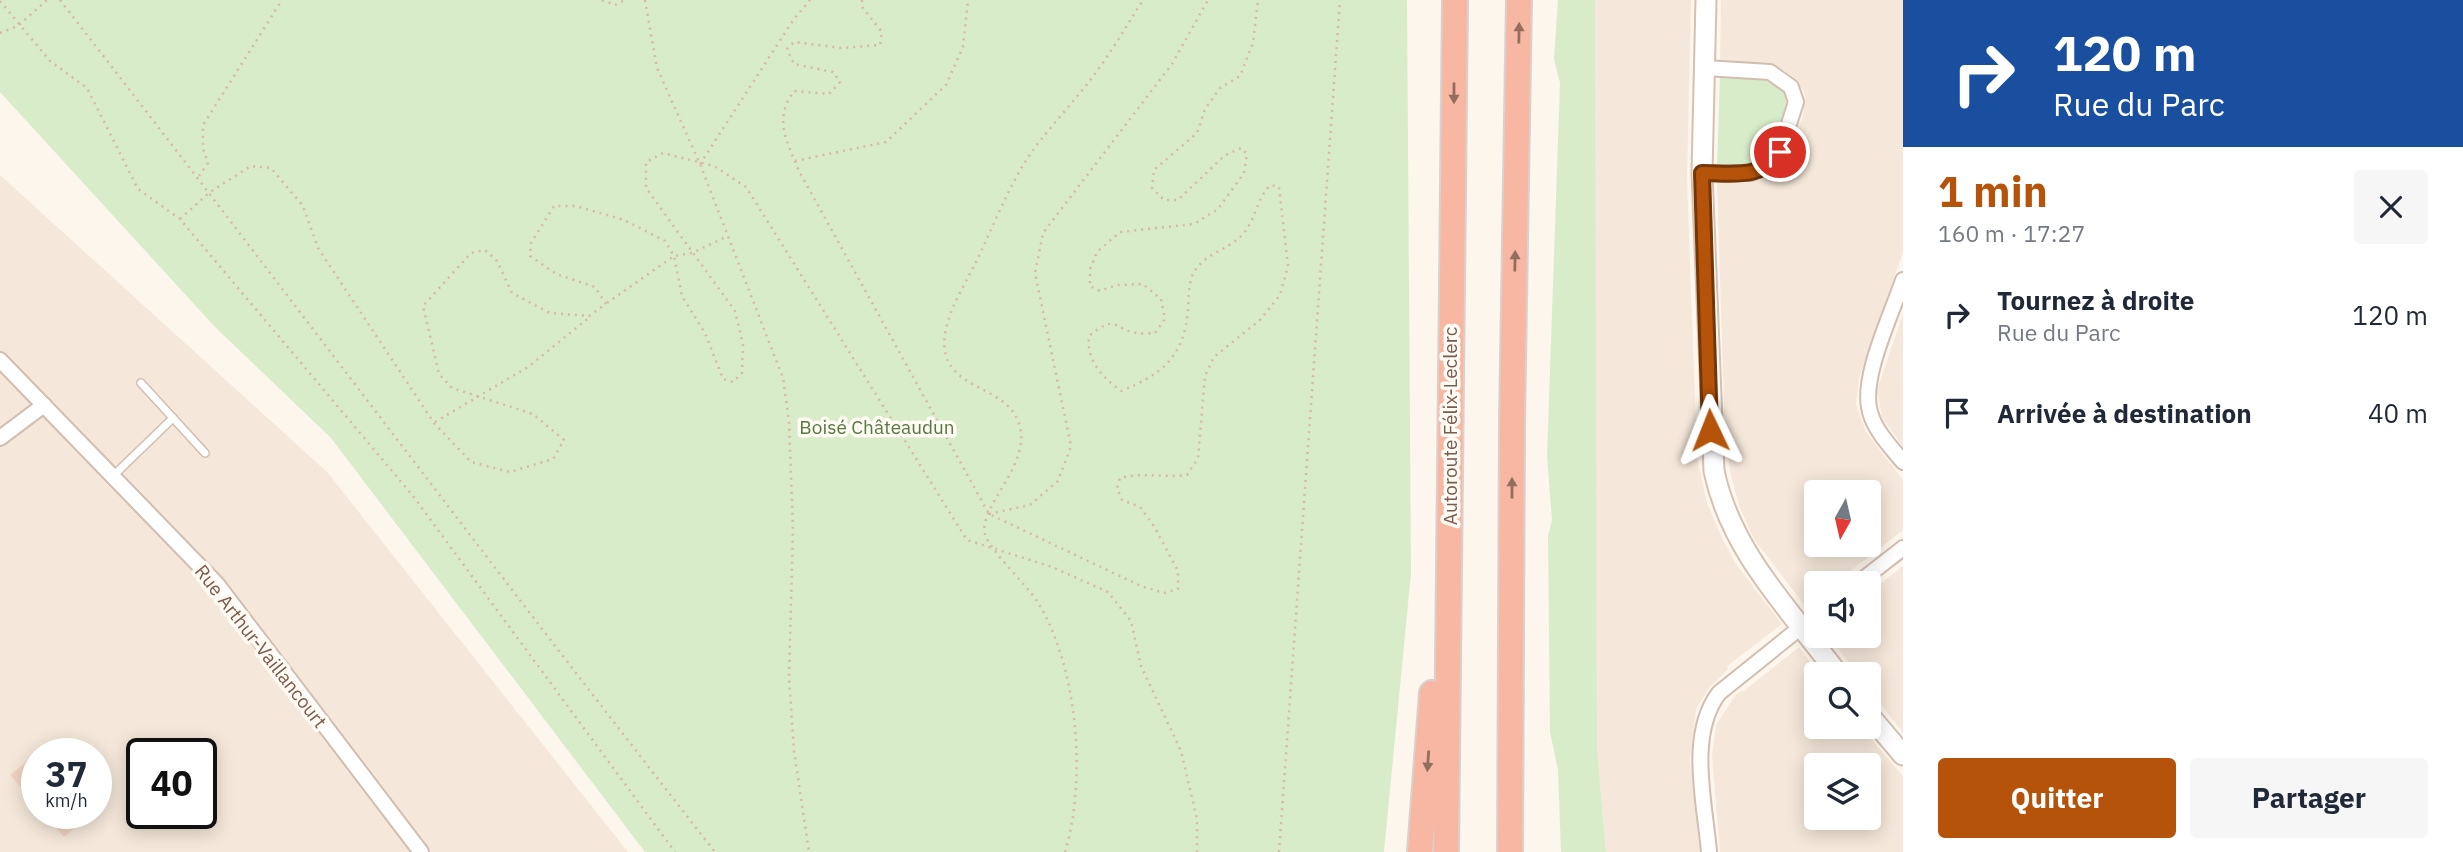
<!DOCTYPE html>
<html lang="fr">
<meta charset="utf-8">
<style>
body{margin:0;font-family:"IBM Plex Sans",sans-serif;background:#f6f6f7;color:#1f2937;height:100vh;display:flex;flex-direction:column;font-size:26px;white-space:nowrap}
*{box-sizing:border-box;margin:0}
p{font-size:23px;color:#747a83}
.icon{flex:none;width:38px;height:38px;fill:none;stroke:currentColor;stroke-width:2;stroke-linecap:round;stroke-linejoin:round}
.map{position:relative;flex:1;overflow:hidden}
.drawer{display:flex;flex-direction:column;background:#fff;width:560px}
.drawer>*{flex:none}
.top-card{background:#1a4fa0;color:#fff;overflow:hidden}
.needle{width:46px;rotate:188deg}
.tools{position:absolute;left:1804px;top:480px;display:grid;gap:14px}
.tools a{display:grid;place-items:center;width:77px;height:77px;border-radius:7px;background:#fff;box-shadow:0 4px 18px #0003;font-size:35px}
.speed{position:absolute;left:21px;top:738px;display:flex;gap:14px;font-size:35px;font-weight:700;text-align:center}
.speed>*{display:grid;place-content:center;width:91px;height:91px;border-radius:50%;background:#fff;box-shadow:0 4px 18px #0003;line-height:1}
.speed small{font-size:18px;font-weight:400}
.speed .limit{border:4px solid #111;border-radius:10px;background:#fff;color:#111}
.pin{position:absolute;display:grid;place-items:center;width:60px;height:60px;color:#fff;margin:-30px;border:4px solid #fff;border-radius:50%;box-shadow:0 2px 7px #0007}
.me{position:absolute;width:77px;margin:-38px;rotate:358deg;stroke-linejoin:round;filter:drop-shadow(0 0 5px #0008)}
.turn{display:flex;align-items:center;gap:24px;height:147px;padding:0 35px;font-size:32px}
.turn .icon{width:91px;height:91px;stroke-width:2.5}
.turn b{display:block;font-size:49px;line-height:60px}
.round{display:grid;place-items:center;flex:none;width:74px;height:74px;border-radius:7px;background:#f6f6f7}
.summary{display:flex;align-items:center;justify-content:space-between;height:119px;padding:0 35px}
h1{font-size:42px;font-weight:700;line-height:52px;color:#b45309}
.cta{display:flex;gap:14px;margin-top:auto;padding:14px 35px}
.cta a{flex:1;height:80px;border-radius:7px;background:#b45309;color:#fff;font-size:28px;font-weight:700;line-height:80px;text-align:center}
.cta a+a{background:#f6f6f7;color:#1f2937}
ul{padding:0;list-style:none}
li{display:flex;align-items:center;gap:21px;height:98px;padding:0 35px}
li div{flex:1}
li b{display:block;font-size:26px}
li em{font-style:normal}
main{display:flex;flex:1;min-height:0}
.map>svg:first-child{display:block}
</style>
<main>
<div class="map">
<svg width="1903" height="852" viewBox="0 0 1903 852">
<rect width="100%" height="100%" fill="#fdf6ec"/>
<g fill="#f5e8da" fill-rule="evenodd">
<path d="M1594 0H1691L1687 179 1697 458 1707 503 1723 540 1736 564 1782 624 1727 666 1728 669 1709 688 1696 709 1690 760 1700 852H1606L1597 747Z"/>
<path d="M1721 0H1903V252L1859 378 1856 404 1866 432 1903 480V530L1835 583H1816V597L1805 606 1754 539 1740 508 1731 476 1725 439 1717 182 1761 180 1779 168 1788 155 1803 116 1805 94 1797 80 1778 66 1720 61ZM1816 492H1869V544H1816Z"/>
<path d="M0 175 327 472 628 852H0ZM37 754H96V814H37ZM142 754H201V814H142Z"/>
<path d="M1903 314V447L1882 417 1877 390Z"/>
<path d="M1903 566V733L1869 689V674H1857L1828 635H1869V593Z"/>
<path d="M1799 647 1819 674H1816V726H1860L1903 776V852H1720L1712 756 1716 725 1736 694 1745 690ZM1816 765H1869V817H1816Z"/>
</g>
<g fill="#d8ecc9">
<path d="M0 0H1407L1411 573 1384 852H645L331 438 215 327 0 92Z"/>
<path d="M1558 0H1595L1597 747 1606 852H1561L1558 770 1550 732 1548 536 1552 520 1547 457 1560 83 1554 59Z"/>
<path d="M1720 77C1737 78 1764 75 1779 85 1796 98 1779 148 1765 159 1752 168 1732 165 1717 166Z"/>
</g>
<g fill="#f3d5c3">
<path d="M37 753V806L10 775Z"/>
<path d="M44 814H91L64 837Z"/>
</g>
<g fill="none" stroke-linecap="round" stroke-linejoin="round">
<defs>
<g id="lane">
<path d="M141 383 205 453"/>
<path d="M113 476 173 418"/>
</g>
<g id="street">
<path d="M1702 173H1751L1769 165 1780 152 1796 102 1791 87 1770 72 1705 68"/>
<path d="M1903 280C1892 314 1860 378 1870 412 1875 431 1891 447 1903 462"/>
<path d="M0 360 217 584 421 852"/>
<path d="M0 438 44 405"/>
<path d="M1858 583 1903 548"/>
<path d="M1709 852C1705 803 1687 735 1719 693L1816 615"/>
</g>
<g id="secondary">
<path d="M1706 0 1702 173 1714 471C1731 552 1790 610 1838 674"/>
<path d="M1869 715 1903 755"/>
</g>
<g id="highway">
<path d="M1420 852 1432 693"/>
<path d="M1446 852 1455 0"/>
<path d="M1510 852 1512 422 1519 0"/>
</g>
</defs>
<use href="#lane" stroke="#d1beb0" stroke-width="10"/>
<use href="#street" stroke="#d1beb0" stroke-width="18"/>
<use href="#secondary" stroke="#d6c0b0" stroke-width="23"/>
<use href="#highway" stroke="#dad1cd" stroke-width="28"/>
<g stroke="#d9b8a5" stroke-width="2.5" stroke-dasharray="2 5" stroke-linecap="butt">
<path d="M60 0C280 283 494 570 715 852"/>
<path d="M602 0 615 5 625 0"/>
<path d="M645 0 657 68 700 164 783 378 789 422 793 529 789 677 794 751 809 852"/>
<path d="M862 0V7L882 32 880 45 842 48 794 42 787 49 794 64 833 72 840 82 829 94 794 91C773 120 787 141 799 171L989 514 1141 586 1164 593 1178 589V571L1154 526 1140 507 1122 500 1117 488 1120 478C1142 472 1163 478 1187 475L1198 458 1205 376 1214 357 1260 320 1280 295 1288 266 1279 187 1271 185C1257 196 1256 221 1242 235 1227 251 1204 253 1193 274 1188 284 1189 300 1188 311 1184 357 1161 375 1121 391 1102 377 1086 360 1089 336 1117 313 1112 329 1137 333 1142 334 1150 333 1155 333L1165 319 1161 299 1143 284 1117 285 1100 291 1090 286V269L1097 252 1120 232 1194 224 1218 209 1244 173 1247 154 1241 148 1224 156 1178 200H1164L1152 188 1154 170 1197 133 1205 109 1220 88 1240 76 1253 43 1258 0"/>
<path d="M0 1 50 61 87 88 138 189 180 219 413 496 675 852"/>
<path d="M0 33 18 26 47 0"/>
<path d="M795 161 886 142 946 85 963 47 968 0"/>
<path d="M700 164 794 19 810 0"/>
<path d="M199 176 208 163 203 149V125L282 0"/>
<path d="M180 219 210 192 251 166 271 168 303 206 318 248 434 423 471 462 510 472 553 459 564 440 533 414 452 388 439 374 423 306 471 253 485 250 497 261 512 293 550 313 589 316 606 304 595 287 556 274 530 256 531 243 554 206H576L624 220 665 241 674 256 682 296 705 333 723 379 733 382 742 373 743 344 735 311 646 188V162L663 153 714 166 746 187 967 540 1052 567 1108 592 1131 621 1141 666 1181 751 1197 819V852"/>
<path d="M607 303 674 256 692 253 728 236"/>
<path d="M435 422 528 367 591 316"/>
<path d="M989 514 1030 505 1058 481 1071 446 1035 273 1043 233 1172 64 1208 0"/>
<path d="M1065 852C1087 780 1078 666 1037 601 1025 583 990 551 985 534 978 505 1035 463 1018 421 1003 382 937 391 945 334 949 309 965 284 976 262 992 229 1006 193 1025 162 1045 131 1072 105 1094 75 1112 51 1127 25 1143 0"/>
<path d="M1279 852 1340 0"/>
</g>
<use href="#lane" stroke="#fff" stroke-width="7"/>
<use href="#street" stroke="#fff" stroke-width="14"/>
<use href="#secondary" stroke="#fff" stroke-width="19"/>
<use href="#highway" stroke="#f7b7a3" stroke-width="24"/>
</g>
<defs><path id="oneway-solid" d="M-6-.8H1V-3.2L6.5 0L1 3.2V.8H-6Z" transform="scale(1.75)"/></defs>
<g fill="#936e5e">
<use href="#oneway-solid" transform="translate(1519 33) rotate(-89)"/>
<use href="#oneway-solid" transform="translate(1454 93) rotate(90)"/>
<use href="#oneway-solid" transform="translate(1515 261) rotate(-89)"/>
<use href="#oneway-solid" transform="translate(1512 488) rotate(-90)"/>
<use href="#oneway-solid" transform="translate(1428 761) rotate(94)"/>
</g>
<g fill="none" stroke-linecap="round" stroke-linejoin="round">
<defs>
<path id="route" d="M1710 430 1702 173C1731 173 1763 180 1780 152"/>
</defs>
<use href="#route" stroke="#753606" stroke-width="18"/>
<use href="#route" stroke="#b45309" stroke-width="12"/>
</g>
<g text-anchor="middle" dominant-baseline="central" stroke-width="7" stroke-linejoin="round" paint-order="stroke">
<g font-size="19" fill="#7a5c4d" stroke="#fffaf3">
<text transform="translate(1450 426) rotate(-90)">Autoroute Félix-Leclerc</text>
<text transform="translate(261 646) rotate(52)">Rue Arthur-Vaillancourt</text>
</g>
<g font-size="19" fill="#537a41" stroke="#fffaf3">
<text x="877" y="427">Boisé Châteaudun</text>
</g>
</g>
</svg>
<div class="tools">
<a><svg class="needle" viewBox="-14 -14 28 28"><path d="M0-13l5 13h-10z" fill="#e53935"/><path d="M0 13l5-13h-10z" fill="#747a83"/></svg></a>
<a><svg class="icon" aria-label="sound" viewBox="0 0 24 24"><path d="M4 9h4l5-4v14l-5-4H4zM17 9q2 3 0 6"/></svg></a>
<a><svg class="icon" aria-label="search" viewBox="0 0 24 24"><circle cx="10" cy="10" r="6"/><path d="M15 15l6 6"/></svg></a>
<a><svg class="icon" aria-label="layers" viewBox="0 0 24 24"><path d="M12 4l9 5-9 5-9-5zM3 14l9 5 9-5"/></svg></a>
</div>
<div class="speed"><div>37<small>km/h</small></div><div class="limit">40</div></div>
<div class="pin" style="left:1780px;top:152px;background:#d93025"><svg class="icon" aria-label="arrive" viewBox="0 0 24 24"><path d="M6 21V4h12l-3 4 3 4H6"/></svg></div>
<svg class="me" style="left:1710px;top:430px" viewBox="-20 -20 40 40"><path d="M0-17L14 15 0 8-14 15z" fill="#b45309" stroke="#fff" stroke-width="4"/></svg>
</div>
<section class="drawer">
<div class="top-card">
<div class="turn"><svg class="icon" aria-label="right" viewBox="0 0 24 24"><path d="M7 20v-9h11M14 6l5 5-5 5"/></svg><div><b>120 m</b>Rue du Parc</div></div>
</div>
<div class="summary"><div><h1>1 min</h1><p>160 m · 17:27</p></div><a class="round"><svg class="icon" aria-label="close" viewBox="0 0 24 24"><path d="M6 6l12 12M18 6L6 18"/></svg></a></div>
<ul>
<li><svg class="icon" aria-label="right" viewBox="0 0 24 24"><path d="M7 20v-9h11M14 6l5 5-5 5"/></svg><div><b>Tournez à droite</b><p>Rue du Parc</p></div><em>120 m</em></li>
<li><svg class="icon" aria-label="arrive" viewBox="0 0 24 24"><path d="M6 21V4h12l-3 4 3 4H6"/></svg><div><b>Arrivée à destination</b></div><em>40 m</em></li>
</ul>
<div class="cta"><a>Quitter</a><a>Partager</a></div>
</section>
</main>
